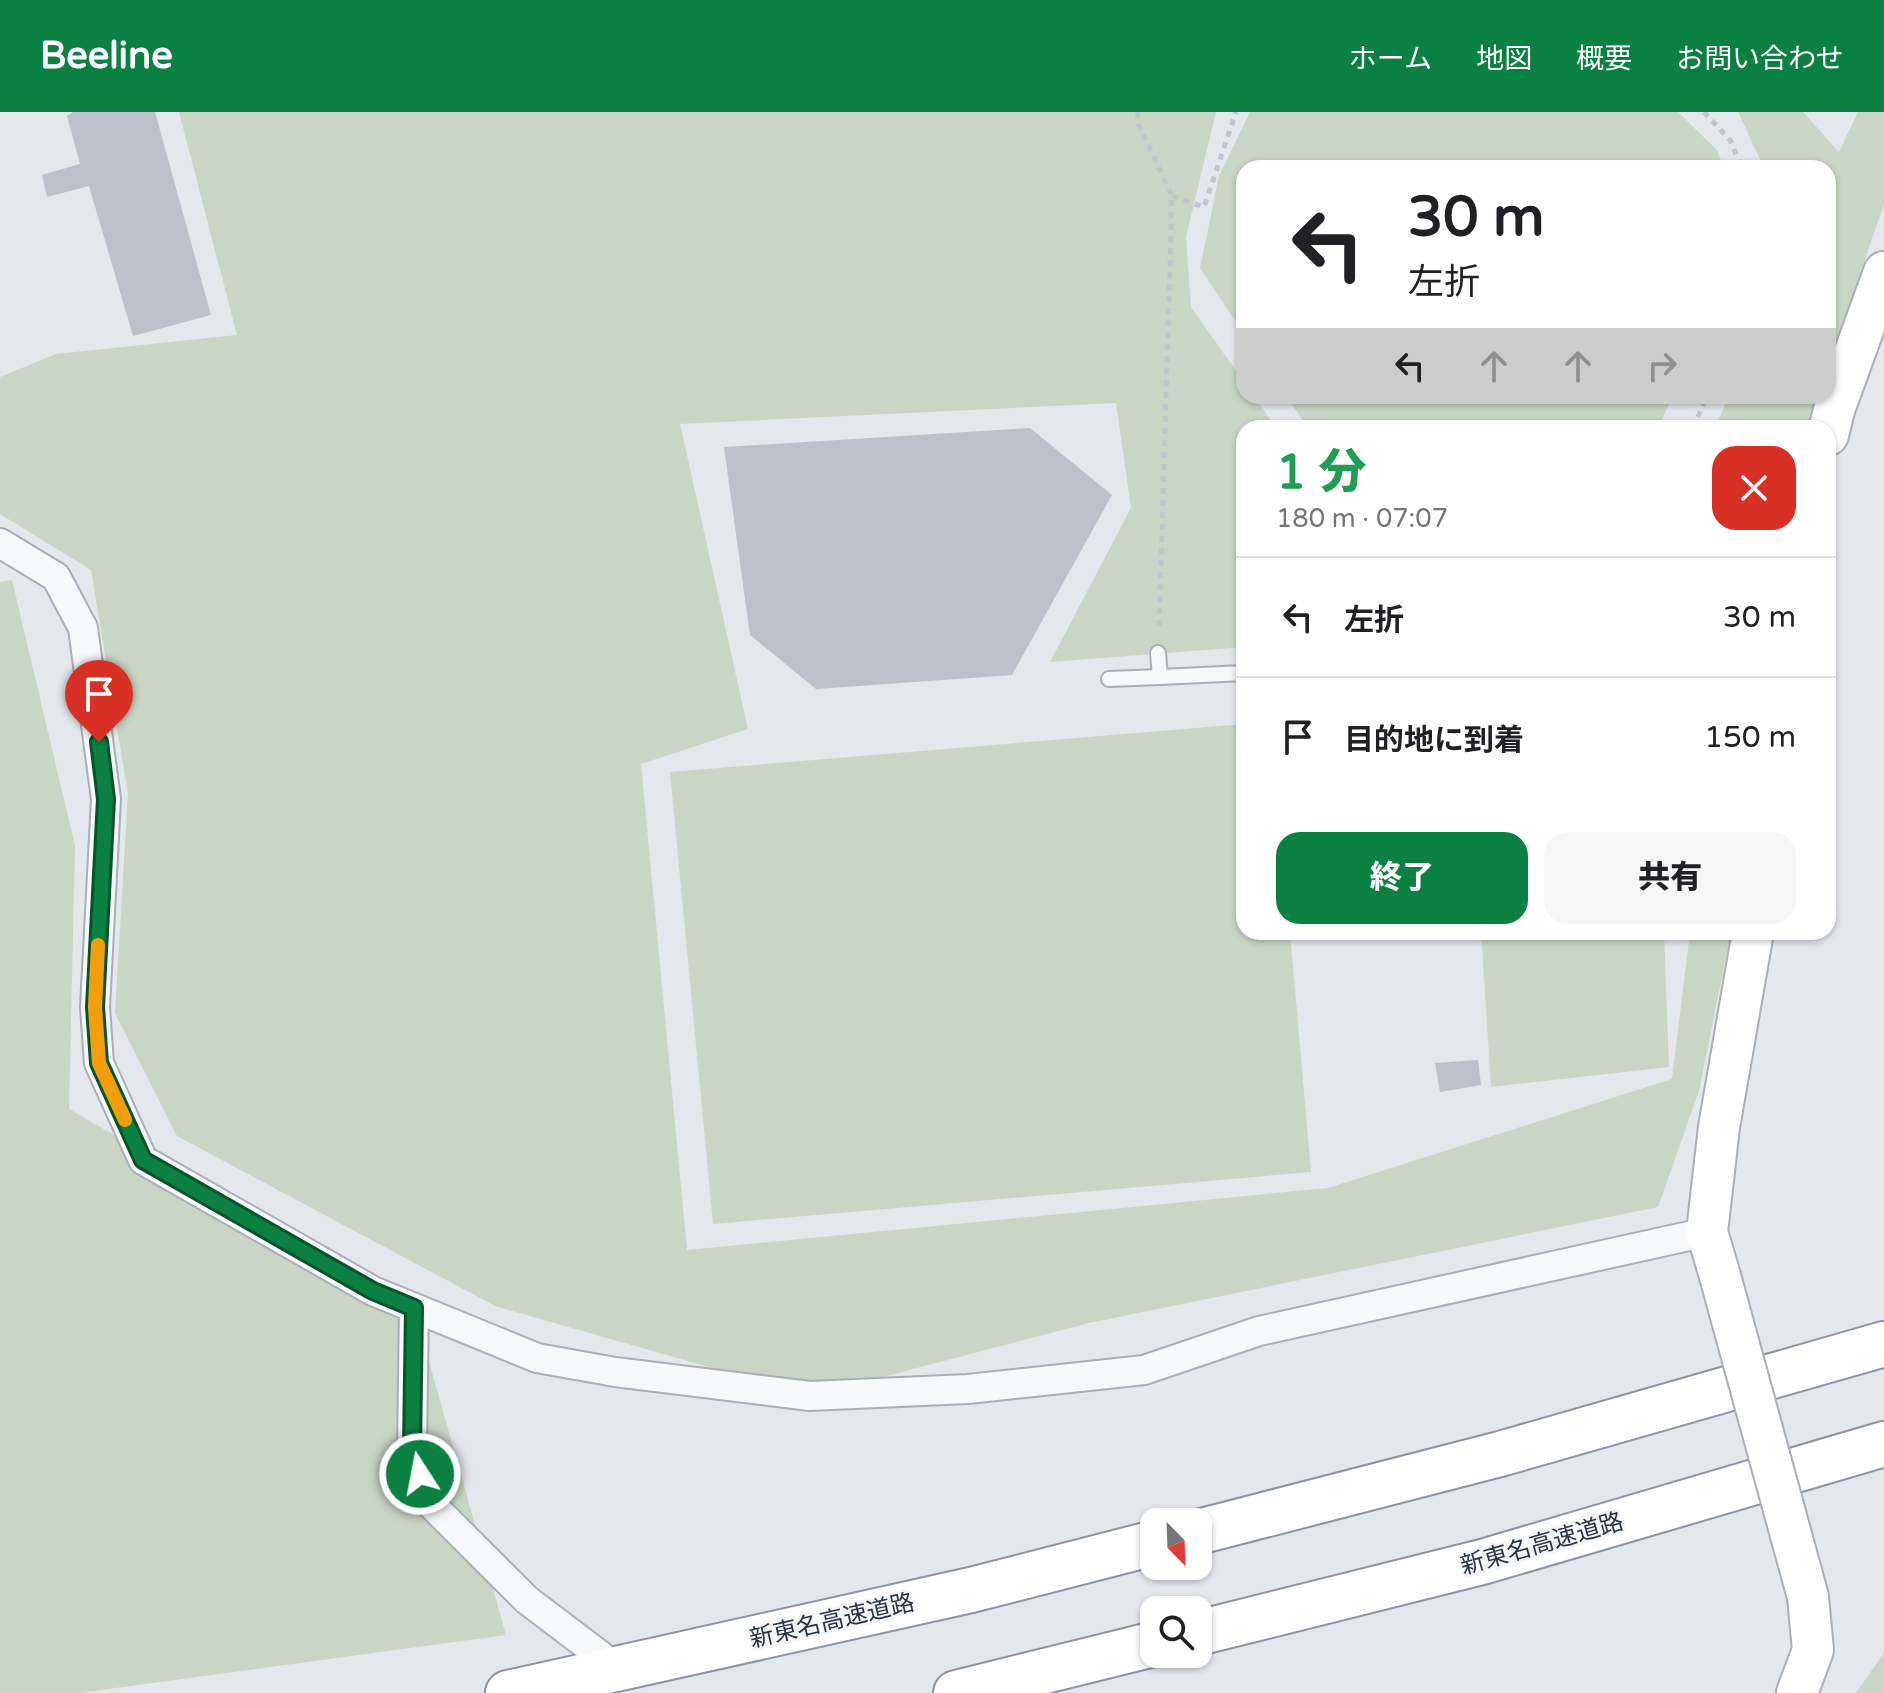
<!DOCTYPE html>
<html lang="ja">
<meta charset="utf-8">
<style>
body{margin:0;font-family:"Varela Round","Noto Sans JP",sans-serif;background:#f6f6f6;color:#202124;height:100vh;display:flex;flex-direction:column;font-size:30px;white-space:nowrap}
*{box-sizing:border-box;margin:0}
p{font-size:26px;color:#757577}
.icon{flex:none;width:44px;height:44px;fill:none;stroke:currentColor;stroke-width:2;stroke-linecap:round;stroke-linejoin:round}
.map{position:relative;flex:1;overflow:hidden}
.details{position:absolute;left:1236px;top:308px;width:600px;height:520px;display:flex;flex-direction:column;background:#fff;border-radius:24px;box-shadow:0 2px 6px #0004}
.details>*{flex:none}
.banner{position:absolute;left:1236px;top:48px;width:600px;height:244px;border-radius:24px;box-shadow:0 2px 6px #0004;background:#fff;color:#202124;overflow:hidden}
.needle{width:52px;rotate:157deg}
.fabs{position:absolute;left:1140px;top:1396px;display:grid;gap:16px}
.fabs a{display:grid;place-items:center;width:72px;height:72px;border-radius:16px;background:#fff;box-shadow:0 2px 6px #0004;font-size:40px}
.pin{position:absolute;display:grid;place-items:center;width:68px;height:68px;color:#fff;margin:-82px -34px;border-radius:50% 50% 50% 0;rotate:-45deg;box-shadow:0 0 8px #0007}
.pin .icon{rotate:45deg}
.me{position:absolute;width:88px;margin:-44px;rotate:349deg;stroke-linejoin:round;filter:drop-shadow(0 0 6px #0008)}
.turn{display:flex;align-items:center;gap:28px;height:168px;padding:0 40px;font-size:36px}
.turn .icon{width:104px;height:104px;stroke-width:2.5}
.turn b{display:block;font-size:56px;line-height:68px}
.lanes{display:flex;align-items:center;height:76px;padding:0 40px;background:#0003;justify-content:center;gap:40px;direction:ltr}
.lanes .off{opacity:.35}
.round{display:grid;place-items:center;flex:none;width:84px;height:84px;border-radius:24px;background:#f6f6f6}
.summary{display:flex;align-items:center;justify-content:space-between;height:136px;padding:0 40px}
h1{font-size:48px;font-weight:800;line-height:60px;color:#1e9e55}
.button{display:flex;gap:16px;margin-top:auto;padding:16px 40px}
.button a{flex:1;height:92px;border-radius:24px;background:#0b8043;color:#fff;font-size:32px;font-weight:800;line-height:92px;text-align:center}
.button a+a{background:#f6f6f6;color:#202124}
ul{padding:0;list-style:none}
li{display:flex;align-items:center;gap:24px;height:120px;padding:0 40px;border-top:2px solid #e0e0e0}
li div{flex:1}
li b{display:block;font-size:30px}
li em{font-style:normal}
header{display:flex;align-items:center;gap:48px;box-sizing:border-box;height:112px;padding:0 40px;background:#0b8043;color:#fff}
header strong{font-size:38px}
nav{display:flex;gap:44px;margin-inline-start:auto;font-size:28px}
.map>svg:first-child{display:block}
</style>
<header>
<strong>Beeline</strong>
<nav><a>ホーム</a><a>地図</a><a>概要</a><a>お問い合わせ</a></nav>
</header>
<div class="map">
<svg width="1884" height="1581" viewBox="0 0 1884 1581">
<rect width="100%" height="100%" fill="#e4e7ec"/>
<g fill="#c9d6c5">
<path d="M179 0H1216L1186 125 1191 195 1244 270V284H1254L1276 316H1244V535L1050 550 1131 396 1116 291 680 312 748 617 641 652 687 1138 1328 1076 1672 967 1690 820H1731L1699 979 1658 1095 1089 1211 810 1284 495 1194 177 1024 115 901 128 682 91 458 0 402V265L56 242 237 223Z"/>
<path d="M1250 0H1678L1717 38 1724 56H1244V222L1200 156 1219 64Z"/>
<path d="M1738 0H1803L1839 40 1858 0H1884V92L1828 254V56H1764Z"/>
<path d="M1286 284H1673L1658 316H1308Z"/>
<path d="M1729 284H1818L1811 316H1715Z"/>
<path d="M12 468 75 734 69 997 414 1196 506 1523 79 1581H0V470Z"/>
<path d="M1244 612V820H1290L1311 1060 713 1112 670 660Z"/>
<path d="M1481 820H1664L1669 955 1491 975Z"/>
<path d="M1884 1541V1581H1856Z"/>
</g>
<g fill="#bbc0ca">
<path d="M73 0H155L211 203 133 224 89 74 47 85 42 63 80 52 67 4Z"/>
<path d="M1030 316 1112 383 1012 563 816 577 750 523 724 335Z"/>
<path d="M1478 948 1481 973 1440 980 1435 951Z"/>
</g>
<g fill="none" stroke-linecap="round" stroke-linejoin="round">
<defs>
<g id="lane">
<path d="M1158 541 1160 565 1244 561"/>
<path d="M1109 567 1160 565"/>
</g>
<g id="street">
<path d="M0 431 56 465 83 516 106 687 95 895 99 951 143 1048 373 1179 537 1246 615 1260 810 1284 968 1277 1144 1258 1259 1219 1707 1120"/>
<path d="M414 1196 412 1336 427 1388 527 1488 601 1544"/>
</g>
<g id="secondary">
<path d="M1828 323 1834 298 1884 160"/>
<path d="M1720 1164 1707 1120 1719 1015 1753 820"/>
<path d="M1797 1581 1813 1538 1808 1485"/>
</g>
<g id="highway">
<path d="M1198 1420 1500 1342 1884 1232"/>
<path d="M1198 1521 1482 1450 1884 1332"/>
<path d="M508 1581 971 1478 1154 1431"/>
<path d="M956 1581 1154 1532"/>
</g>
</defs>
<use href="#lane" stroke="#a9aeb7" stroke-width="18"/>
<use href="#street" stroke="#a9aeb7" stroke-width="32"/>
<use href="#secondary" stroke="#a9aeb7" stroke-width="44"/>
<use href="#highway" stroke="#8b94a3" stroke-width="48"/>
<g stroke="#c2c5cb" stroke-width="5" stroke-dasharray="6 6" stroke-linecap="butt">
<path d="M1138 0 1137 9 1172 84 1159 520"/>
<path d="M1704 0 1730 28 1742 56"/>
<path d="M1172 84 1204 95 1236 0"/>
<path d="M1693 316 1707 284"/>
</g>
<use href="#lane" stroke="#f7f8fa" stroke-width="14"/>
<use href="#street" stroke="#f7f8fa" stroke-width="28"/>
<use href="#secondary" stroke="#fff" stroke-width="40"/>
<use href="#highway" stroke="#fff" stroke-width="44"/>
<defs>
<path id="secondary-bridge" d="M1720 1164 1808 1485"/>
</defs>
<use href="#secondary-bridge" stroke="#a9aeb7" stroke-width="44" stroke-linecap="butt"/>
<use href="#secondary-bridge" stroke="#fff" stroke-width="40"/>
</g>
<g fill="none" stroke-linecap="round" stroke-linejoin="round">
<defs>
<path id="route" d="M99 630 106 687 95 895 99 951 143 1048 373 1179 414 1196 412 1336 420 1362"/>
</defs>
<use href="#route" stroke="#07532c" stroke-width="20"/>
<use href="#route" stroke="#0b8043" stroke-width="14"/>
<path stroke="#f59e0b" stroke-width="14" d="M98 833 95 895 99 951 125 1008"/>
</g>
<g text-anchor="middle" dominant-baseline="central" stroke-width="6" stroke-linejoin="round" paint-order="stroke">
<g font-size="24" fill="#2b3445" stroke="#f4f6f9">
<text transform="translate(1542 1432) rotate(-16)">新東名高速道路</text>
<text transform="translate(832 1509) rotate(-13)">新東名高速道路</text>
</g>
</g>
</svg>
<div class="fabs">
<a><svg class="needle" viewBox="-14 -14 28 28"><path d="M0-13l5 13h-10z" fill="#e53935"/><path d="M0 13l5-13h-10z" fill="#757577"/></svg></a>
<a><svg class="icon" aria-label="search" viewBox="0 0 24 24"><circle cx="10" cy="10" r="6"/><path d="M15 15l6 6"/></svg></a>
</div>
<div class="pin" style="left:99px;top:630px;background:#d93025"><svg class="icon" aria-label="arrive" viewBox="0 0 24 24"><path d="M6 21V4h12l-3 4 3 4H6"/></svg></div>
<svg class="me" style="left:420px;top:1362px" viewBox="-20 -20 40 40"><circle r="17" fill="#0b8043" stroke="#fff" stroke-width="3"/><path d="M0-11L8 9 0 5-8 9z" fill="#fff"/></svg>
<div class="banner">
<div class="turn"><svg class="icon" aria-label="left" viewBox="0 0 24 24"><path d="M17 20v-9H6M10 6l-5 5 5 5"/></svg><div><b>30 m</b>左折</div></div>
<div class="lanes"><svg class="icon" aria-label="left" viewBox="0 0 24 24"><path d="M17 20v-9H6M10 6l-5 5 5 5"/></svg><svg class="icon off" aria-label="ahead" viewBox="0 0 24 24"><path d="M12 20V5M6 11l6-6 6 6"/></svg><svg class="icon off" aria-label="ahead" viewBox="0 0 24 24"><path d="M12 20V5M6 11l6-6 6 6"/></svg><svg class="icon off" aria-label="right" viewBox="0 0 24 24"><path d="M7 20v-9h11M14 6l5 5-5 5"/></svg></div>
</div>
<section class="details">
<div class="summary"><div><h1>1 分</h1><p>180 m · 07:07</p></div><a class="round" style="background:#d93025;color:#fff"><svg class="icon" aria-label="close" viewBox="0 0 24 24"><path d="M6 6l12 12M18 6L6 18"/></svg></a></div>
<ul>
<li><svg class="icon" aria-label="left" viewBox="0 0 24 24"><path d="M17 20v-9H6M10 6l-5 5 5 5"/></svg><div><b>左折</b></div><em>30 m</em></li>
<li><svg class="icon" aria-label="arrive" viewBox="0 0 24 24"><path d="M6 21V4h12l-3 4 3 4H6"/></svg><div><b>目的地に到着</b></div><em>150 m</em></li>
</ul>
<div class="button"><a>終了</a><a>共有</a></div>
</section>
</div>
